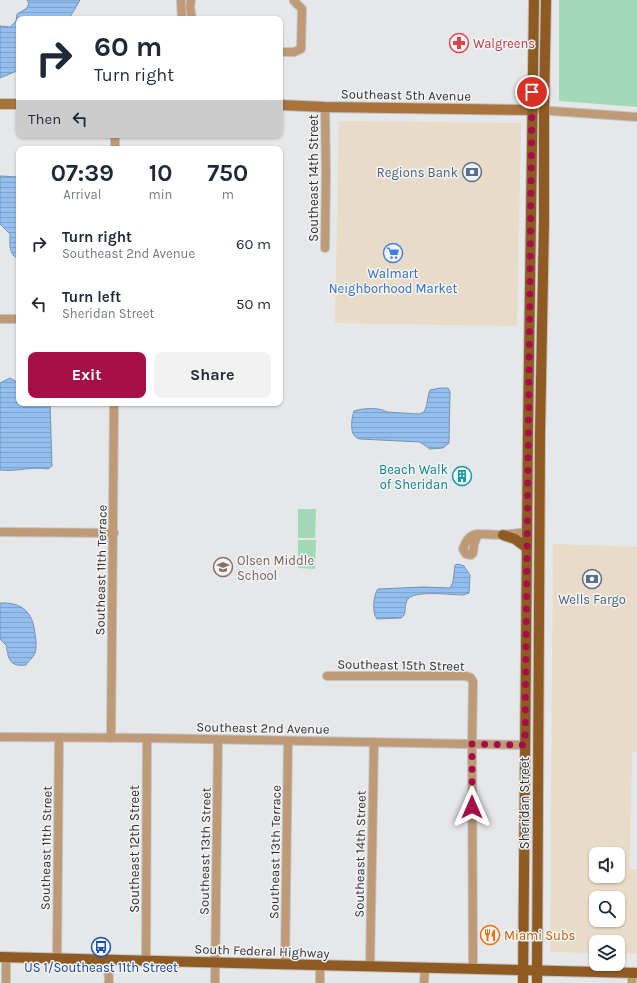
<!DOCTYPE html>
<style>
body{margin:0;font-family:Karla,sans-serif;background:#f2f2f3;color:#1f2937;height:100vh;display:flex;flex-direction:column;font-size:15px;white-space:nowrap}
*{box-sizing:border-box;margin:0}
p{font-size:13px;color:#747a83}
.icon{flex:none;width:22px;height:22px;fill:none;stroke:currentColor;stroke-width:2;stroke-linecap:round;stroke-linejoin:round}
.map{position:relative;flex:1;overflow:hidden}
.side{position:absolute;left:16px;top:146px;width:267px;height:260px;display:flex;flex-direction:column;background:#fff;border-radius:8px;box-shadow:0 1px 3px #0004}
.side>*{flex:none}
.hud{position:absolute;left:16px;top:16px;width:267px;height:122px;border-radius:8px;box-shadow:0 1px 3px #0004;background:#fff;color:#1f2937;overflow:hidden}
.fabs{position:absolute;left:589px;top:847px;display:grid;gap:8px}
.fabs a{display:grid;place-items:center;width:36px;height:36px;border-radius:8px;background:#fff;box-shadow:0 1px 3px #0004;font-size:20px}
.pin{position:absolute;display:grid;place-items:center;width:34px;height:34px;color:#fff;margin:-17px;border:2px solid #fff;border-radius:50%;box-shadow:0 1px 4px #0007}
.me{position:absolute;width:44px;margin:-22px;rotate:0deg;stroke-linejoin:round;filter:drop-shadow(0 0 3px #0008)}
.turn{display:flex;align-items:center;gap:14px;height:84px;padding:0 12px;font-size:18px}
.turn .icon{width:52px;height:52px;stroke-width:2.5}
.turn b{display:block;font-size:28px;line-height:34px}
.then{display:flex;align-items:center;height:38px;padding:0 12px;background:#0003;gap:8px;font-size:15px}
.eta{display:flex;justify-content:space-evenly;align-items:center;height:68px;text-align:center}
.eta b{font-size:24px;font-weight:700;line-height:28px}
.action{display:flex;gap:8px;margin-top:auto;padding:8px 12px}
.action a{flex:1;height:46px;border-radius:8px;background:#a60f45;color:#fff;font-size:16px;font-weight:700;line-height:46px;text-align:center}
.action a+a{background:#f2f2f3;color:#1f2937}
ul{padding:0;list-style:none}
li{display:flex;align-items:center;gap:12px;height:60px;padding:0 12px}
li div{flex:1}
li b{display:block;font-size:15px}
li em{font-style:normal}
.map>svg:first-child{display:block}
</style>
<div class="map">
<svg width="637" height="983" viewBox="0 0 637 983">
<defs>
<pattern id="water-rules" width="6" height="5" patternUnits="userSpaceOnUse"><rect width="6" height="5" fill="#92bfef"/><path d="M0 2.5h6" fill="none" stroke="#7ea4cd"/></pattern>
</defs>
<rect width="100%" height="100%" fill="#e6e7e8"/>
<g fill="#e8dbc7" fill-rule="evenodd">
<path d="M339 121 521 123 517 326 335 323Z"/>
<path d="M553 544 637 547V752H632L630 869H637V954H618V942H596V953L550 952ZM596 854H618V876H596ZM596 898H618V920H596Z"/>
</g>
<g fill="#a2d9b6">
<path d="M559 0H637V107L559 101Z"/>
<path d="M298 509H316L315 538H298Z"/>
<path d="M298 540H316L315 569 298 568Z"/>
</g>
<g fill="url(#water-rules)" stroke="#7594b6">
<path d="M27 0H80L69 19H19V70L0 78V26L10 27 16 21 17 14 27 8 29 3Z"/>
<path d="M0 176 19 177V259C8 255 10 244 10 234L0 224Z"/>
<path d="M10 378 19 383V403H50L52 466 48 469C32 466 16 472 0 470V383Z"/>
<path d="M440 388H448L450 392 449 443 443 448 430 449 420 442 360 439C349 437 351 420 354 411 363 408 379 407 387 412L419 414 424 412C428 405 427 397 430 390Z"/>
<path d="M458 564 464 566 470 575 469 593 463 595C452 595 415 590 408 599 403 605 408 614 401 618L377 619C372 614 373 595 378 589L423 587 450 588 453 582 455 565Z"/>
<path d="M0 603C22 602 33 612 35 634 36 639 37 647 35 653 34 657 28 661 26 665 16 666 11 665 8 655 8 651 6 651 7 646L0 639Z"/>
</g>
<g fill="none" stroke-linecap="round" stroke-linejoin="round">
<defs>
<g id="street">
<path d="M181 0 182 19"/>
<path d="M191 0 190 7 192 19"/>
<path d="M280 52H294L301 49 302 9 294 1"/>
<path d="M538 110 637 117"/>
<path d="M115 149V135"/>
<path d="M325 248 326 173 325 107"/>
<path d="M0 319H19"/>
<path d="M0 532 114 533"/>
<path d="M478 534 474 544 473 553 471 555 466 554 463 549C466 541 469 535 478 534L503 535 527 532"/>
<path d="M327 676H466L471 678 473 682 472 744 473 969"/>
<path d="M0 737 147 738 525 745"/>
<path d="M111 738 114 403"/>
<path d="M57 958 59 738"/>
<path d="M108 960 109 983"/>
<path d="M146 961 147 738"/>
<path d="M285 964 288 741"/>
<path d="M370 966 374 742"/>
<path d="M6 983V957"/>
<path d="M215 983 218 740"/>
<path d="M320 983V965"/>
<path d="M424 983 425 968"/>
<path d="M632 983V973"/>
</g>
<g id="secondary">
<path d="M0 104H19"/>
<path d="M280 105 325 107 532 110"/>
</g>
<g id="primary">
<path d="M503 535 515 539 527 548"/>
<path d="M0 957 637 973"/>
<path d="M523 983 528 429 534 0"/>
<path d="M537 983 540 435 544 220V110L546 0"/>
</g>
</defs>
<use href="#street" stroke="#c2c2c3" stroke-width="10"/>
<use href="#secondary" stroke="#c2c2c3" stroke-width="12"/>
<use href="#primary" stroke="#c2c2c3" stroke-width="12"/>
<use href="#street" stroke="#be9a77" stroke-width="8"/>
<use href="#secondary" stroke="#a8733c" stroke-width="10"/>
<use href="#primary" stroke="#8f5b23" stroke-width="10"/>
</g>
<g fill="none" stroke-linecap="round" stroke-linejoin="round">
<path stroke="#a60f45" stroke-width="7" stroke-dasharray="0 12.6" d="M472 807V744L525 745 532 92"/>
</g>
<defs>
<symbol id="pharmacy-ring" viewBox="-11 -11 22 22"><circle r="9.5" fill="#f3f4f6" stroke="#e0444e" stroke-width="1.5"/><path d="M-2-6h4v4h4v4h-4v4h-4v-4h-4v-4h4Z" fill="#e0444e"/></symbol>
<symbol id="bank-ring" viewBox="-11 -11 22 22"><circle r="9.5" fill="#f3f4f6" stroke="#5c6f8a" stroke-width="1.5"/><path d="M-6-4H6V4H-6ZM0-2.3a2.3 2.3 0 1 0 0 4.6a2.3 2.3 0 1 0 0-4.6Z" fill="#5c6f8a"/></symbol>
<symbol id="supermarket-ring" viewBox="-11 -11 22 22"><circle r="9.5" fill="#f3f4f6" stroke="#3f7fe0" stroke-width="1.5"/><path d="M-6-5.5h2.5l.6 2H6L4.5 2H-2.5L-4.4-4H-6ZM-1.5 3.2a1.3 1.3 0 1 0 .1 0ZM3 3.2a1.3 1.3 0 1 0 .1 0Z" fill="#3f7fe0"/></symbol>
<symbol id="building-ring" viewBox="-11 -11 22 22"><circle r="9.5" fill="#f3f4f6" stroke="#0f9aa8" stroke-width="1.5"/><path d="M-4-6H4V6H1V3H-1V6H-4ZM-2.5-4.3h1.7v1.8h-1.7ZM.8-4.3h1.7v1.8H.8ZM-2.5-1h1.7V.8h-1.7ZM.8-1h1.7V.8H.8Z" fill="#0f9aa8"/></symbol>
<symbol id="school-ring" viewBox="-11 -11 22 22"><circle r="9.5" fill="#f3f4f6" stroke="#8d6e63" stroke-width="1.5"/><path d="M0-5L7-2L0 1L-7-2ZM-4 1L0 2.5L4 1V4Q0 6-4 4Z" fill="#8d6e63"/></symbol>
<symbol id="restaurant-ring" viewBox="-11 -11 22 22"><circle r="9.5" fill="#f3f4f6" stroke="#e8710a" stroke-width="1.5"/><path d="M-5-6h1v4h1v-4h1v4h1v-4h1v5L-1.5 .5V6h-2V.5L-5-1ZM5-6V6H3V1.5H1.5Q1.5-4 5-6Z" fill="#e8710a"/></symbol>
<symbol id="bus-ring" viewBox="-11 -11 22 22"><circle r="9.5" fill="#f3f4f6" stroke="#1a4fb4" stroke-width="1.5"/><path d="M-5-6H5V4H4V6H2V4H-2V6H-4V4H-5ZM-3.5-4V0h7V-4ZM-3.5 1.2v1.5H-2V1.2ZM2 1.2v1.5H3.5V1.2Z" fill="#1a4fb4"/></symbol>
</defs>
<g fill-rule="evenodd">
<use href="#pharmacy-ring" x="448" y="32" width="22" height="22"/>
<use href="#bank-ring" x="461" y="161" width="22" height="22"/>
<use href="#supermarket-ring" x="382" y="242" width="22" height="22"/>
<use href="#building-ring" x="451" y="465" width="22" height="22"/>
<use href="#school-ring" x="212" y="556" width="22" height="22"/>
<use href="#bank-ring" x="581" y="568" width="22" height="22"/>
<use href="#restaurant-ring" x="479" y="924" width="22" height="22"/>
<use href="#bus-ring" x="90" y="936" width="22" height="22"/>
</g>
<g text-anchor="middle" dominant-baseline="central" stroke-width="3" stroke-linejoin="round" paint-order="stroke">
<g font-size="13" fill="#be3a42" stroke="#f3f4f6" text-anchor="start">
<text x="473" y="43">Walgreens</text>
</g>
<g font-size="13" fill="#303031" stroke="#f3f4f6">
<text transform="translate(406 95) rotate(1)">Southeast 5th Avenue</text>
<text transform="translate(313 178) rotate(-90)">Southeast 14th Street</text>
<text transform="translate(101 570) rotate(-89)">Southeast 11th Terrace</text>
<text transform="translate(401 665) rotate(1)">Southeast 15th Street</text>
<text transform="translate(263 728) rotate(1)">Southeast 2nd Avenue</text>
<text transform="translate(524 803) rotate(-90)">Sheridan Street</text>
<text transform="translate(46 848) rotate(-89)">Southeast 11th Street</text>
<text transform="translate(134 849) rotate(-90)">Southeast 12th Street</text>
<text transform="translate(205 851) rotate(-89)">Southeast 13th Street</text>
<text transform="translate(275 852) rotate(-89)">Southeast 13th Terrace</text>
<text transform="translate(360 854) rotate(-89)">Southeast 14th Street</text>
<text transform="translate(262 951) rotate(2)">South Federal Highway</text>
</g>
<g font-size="13" fill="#4e5e75" stroke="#f3f4f6" text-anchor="end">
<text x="458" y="172">Regions Bank</text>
<text x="592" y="599" text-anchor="middle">Wells Fargo</text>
</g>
<g font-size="13" fill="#366cbe" stroke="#f3f4f6">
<text x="393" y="273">Walmart<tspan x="393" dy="15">Neighborhood Market</tspan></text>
</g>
<g font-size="13" fill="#0d838f" stroke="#f3f4f6" text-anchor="end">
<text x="448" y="469">Beach Walk<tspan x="448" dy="15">of Sheridan</tspan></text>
</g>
<g font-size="13" fill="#785e54" stroke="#f3f4f6" text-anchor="start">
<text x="237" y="560">Olsen Middle<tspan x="237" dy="15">School</tspan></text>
</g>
<g font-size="13" fill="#c56008" stroke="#f3f4f6" text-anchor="start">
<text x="504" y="935">Miami Subs</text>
</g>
<g font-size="13" fill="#164399" stroke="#f3f4f6">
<text x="101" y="967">US 1/Southeast 11th Street</text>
</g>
</g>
</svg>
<div class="fabs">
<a><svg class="icon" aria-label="sound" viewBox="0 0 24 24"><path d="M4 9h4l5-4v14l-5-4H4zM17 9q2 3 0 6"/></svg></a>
<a><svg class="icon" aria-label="search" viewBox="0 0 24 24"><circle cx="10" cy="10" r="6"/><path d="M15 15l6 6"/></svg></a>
<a><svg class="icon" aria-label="layers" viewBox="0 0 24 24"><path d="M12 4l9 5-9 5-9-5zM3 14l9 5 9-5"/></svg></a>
</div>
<div class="pin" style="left:532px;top:92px;background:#d93025"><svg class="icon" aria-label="arrive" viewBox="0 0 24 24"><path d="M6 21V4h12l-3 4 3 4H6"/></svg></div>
<svg class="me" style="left:472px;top:807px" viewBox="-20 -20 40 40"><path d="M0-17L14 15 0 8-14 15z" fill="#a60f45" stroke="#fff" stroke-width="4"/></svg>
<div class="hud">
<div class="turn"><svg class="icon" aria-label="right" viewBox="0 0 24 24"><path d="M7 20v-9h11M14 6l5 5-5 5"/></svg><div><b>60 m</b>Turn right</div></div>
<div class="then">Then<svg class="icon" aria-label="left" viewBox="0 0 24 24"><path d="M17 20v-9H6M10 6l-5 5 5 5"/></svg></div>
</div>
<section class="side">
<div class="eta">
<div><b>07:39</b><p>Arrival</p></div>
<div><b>10</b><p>min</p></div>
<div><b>750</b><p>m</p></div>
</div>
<ul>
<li><svg class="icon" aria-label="right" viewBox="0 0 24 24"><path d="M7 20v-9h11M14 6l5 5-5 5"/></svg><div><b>Turn right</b><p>Southeast 2nd Avenue</p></div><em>60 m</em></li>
<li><svg class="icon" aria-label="left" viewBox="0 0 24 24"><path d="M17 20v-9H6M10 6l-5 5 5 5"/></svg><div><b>Turn left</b><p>Sheridan Street</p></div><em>50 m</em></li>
</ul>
<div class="action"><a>Exit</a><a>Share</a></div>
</section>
</div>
